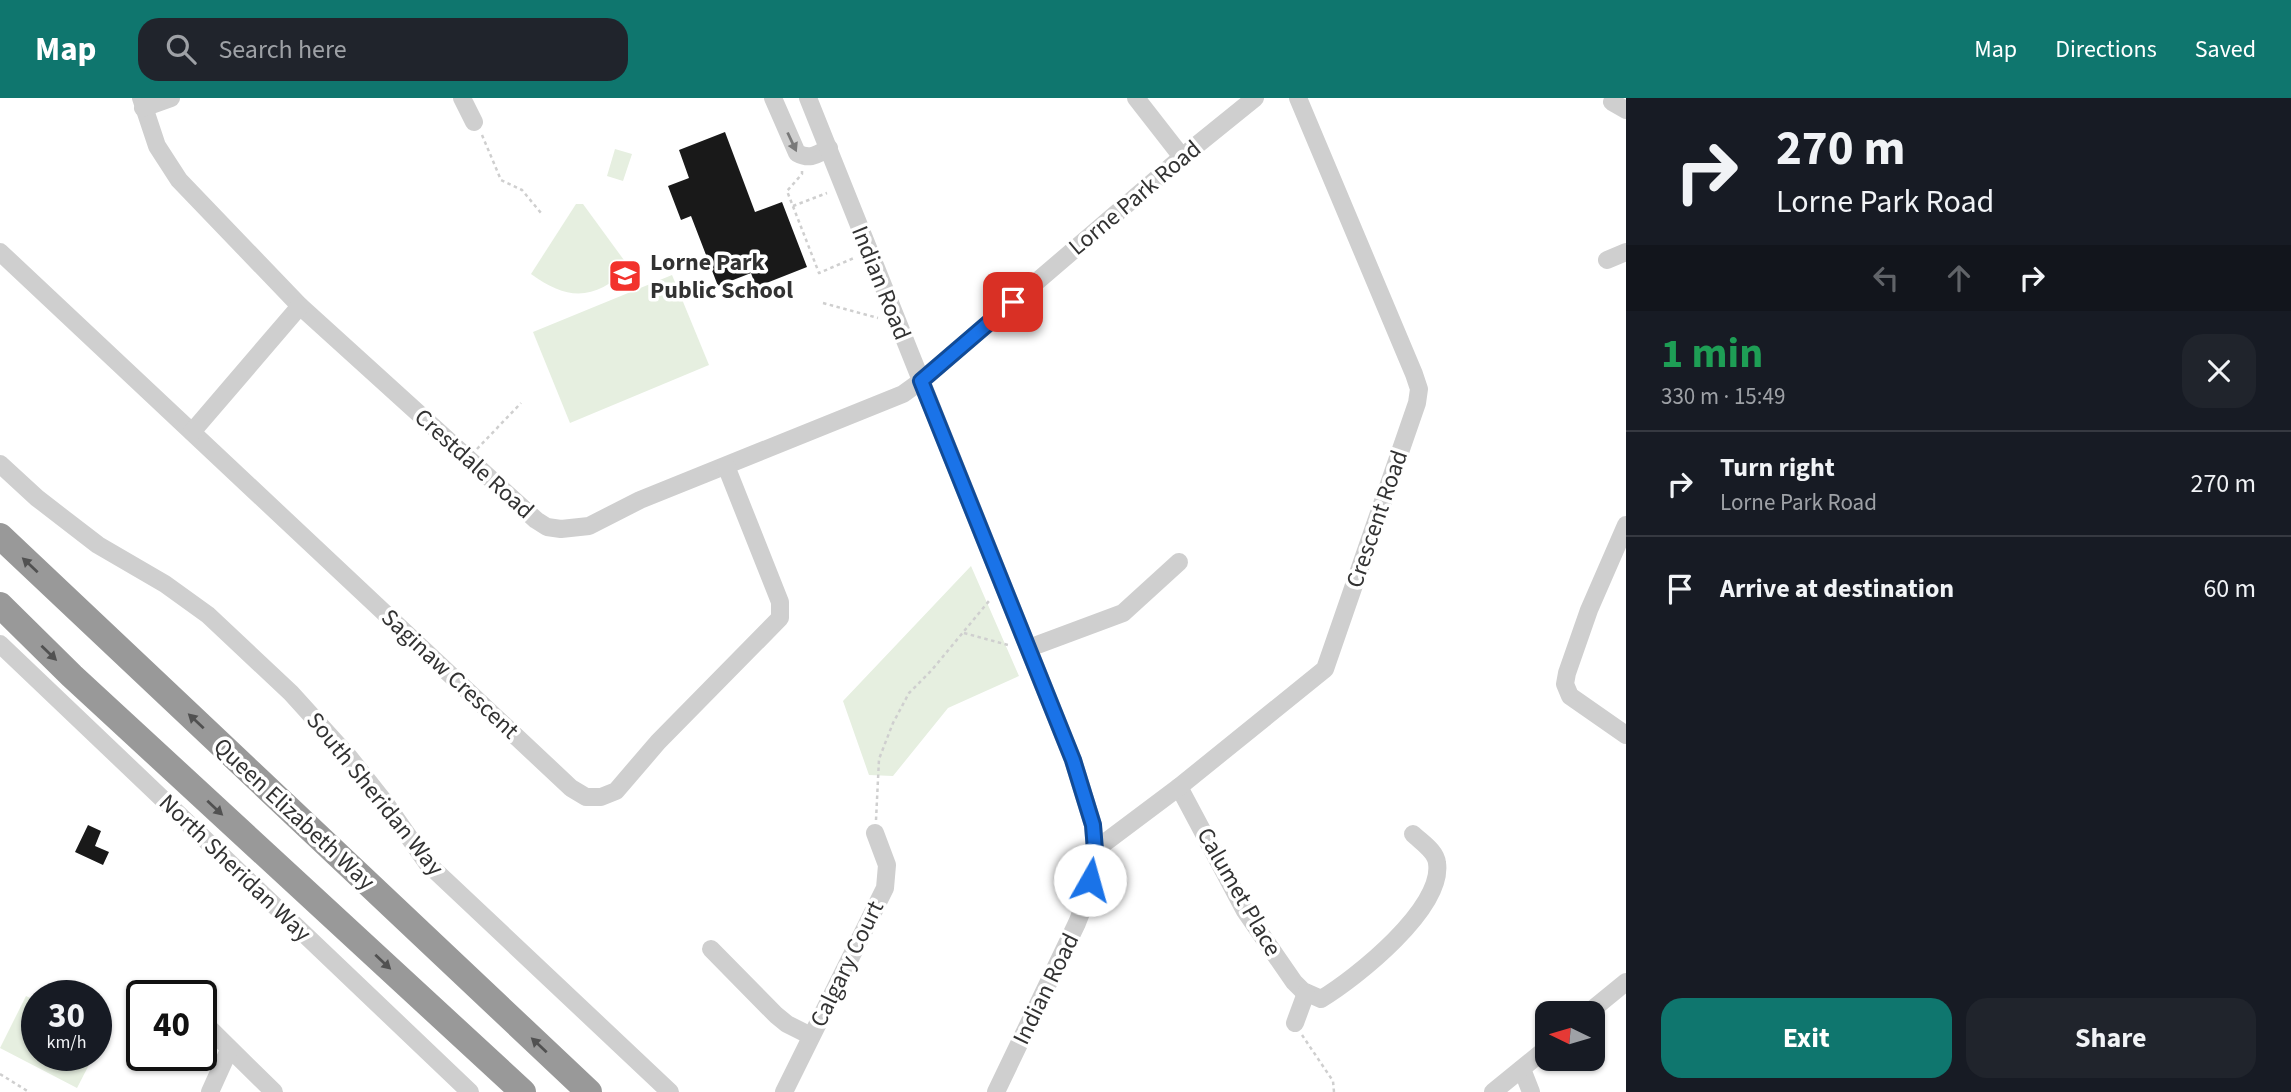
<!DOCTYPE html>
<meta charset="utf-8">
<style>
body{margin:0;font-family:"Source Sans 3",sans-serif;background:#20242c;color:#f1f3f6;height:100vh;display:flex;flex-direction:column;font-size:26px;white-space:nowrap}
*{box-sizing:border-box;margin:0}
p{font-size:23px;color:#9ea1a6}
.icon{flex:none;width:38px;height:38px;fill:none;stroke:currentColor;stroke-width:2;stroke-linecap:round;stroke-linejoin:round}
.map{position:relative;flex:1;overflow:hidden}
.details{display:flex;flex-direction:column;background:#171b24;width:665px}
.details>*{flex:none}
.guide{background:#171b24;color:#f1f3f6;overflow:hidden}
.needle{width:46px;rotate:275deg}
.fabs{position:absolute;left:1535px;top:903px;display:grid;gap:14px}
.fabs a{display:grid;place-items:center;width:70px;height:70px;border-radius:14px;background:#171b24;box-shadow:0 2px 5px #0004;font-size:35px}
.speed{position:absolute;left:21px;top:882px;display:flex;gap:14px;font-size:35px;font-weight:700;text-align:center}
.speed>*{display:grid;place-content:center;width:91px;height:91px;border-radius:50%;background:#171b24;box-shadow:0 2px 5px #0004;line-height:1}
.speed small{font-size:18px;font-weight:400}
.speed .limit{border:4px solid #111;border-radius:10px;background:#fff;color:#111}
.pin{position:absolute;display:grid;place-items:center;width:60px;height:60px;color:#fff;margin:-30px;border-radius:14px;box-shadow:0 4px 10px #0006}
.me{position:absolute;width:77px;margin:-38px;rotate:7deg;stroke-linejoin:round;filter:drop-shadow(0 0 5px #0008)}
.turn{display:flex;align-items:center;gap:24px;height:147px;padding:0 35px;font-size:32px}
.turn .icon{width:91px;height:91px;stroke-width:2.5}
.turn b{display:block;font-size:49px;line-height:60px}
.lanes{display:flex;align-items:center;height:66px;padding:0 35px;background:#0003;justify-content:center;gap:35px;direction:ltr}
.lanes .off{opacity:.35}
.round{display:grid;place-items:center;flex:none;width:74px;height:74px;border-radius:21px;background:#20242c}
.head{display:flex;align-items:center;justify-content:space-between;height:119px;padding:0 35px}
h1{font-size:42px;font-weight:700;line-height:52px;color:#1e9e55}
.button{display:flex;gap:14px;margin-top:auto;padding:14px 35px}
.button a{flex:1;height:80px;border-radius:21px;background:#0f766e;color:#fff;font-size:28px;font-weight:700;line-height:80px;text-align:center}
.button a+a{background:#20242c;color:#f1f3f6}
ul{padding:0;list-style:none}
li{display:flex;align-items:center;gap:21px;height:105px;padding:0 35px;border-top:2px solid #363941}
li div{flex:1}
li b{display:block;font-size:26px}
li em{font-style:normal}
header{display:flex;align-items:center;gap:42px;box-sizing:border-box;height:98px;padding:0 35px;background:#0f766e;color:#fff}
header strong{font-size:33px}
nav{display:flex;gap:38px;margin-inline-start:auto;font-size:24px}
.search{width:490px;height:63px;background:#20242c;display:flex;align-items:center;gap:18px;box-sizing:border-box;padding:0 24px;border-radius:21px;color:#9ea1a6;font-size:26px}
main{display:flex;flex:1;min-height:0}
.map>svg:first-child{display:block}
</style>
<header>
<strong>Map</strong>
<div class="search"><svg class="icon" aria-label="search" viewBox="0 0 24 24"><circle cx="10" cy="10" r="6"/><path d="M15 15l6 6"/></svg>Search here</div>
<nav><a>Map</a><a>Directions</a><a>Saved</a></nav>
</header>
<main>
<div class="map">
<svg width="1626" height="994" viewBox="0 0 1626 994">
<rect width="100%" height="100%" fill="#fff"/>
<g fill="#e6efe0">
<path d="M615 51 632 56 623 83 607 78Z"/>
<path d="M576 106H583L629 169C596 202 569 204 531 176Z"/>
<path d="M672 177 709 267 570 325 533 234Z"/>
<path d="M971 468 1019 578 948 610 893 678 869 677 843 603Z"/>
<path d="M26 898 37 903V957H94L77 990 0 950Z"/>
</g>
<g fill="#191919">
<path d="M725 34 755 114 782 104 807 169 756 189 751 175 718 188 691 118 681 122 668 88 689 80 679 52Z"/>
<path d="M88 727 101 733 95 748 109 754 103 767 75 754Z"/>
</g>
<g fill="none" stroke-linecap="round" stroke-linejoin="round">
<g stroke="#cfcfcf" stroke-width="2.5" stroke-dasharray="3.5 3.5" stroke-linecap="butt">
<path d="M482 37 501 82 522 92 541 115"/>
<path d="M802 73V76L787 93 819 175 854 160"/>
<path d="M793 108 827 95"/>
<path d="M823 205 878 220"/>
<path d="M477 351 521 305"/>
<path d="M964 535 1008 547"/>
<path d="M876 722 879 661 893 625 909 595 931 573 989 503"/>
<path d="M1302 937 1333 983 1334 994"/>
<path d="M0 976 29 994"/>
</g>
<g stroke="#cfcfcf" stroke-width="18">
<path d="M141 0 157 48 179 82 300 208 536 422 547 429 561 431 589 428 640 402 903 296 921 283 1182 59 1255 0"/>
<path d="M462 0 474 24"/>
<path d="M773 0 797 55C810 62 816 57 829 50"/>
<path d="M808 0 1073 662 1093 727 1095 752 1088 797 1077 825 996 994"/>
<path d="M1136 0 1182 59"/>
<path d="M1612 4 1626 12"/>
<path d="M143 10 171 0"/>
<path d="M0 154 571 690 586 699H601L616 693 658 644 780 520V504L726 368"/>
<path d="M1607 162 1626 154"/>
<path d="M192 334 300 208"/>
<path d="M0 366 37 400 98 447 165 486 208 517 291 595 349 659 383 702 427 765 670 994"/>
<path d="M1626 427 1589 512 1567 575 1565 586 1570 598 1626 637"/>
<path d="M0 546 470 994"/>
<path d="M1029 550 1123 515 1179 464"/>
<path d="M1179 689 1245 813 1294 884 1303 893 1321 901C1356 880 1444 810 1437 765 1436 753 1421 744 1413 736"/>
<path d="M1095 752 1179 689 1325 571 1417 305 1419 291 1414 276 1298 0"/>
<path d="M711 851 776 917 787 926 811 938"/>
<path d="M1588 915 1626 884"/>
<path d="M1295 925 1306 895"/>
<path d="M201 926 211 932 274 994"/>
<path d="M1522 971 1531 994"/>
<path d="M210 994 229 952"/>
<path d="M784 994 885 790 887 767 875 735"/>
<path d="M1493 994 1547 950"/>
</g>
<g stroke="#999" stroke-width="26">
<path d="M0 438 589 994"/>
<path d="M0 507 72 578 523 994"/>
</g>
</g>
<defs><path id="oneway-solid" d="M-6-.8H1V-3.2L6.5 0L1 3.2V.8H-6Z" transform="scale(1.75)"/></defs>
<use fill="#797979" href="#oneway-solid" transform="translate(792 44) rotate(65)"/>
<g fill="#515151">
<use href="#oneway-solid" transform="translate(30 467) rotate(-137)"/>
<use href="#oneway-solid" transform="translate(49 555) rotate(44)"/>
<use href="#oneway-solid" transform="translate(196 623) rotate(-137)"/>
<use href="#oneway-solid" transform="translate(215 710) rotate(43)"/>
<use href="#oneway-solid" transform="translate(383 864) rotate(43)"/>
<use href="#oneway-solid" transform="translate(539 947) rotate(-137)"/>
</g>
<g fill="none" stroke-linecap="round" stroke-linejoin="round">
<defs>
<path id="route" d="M1013 204 921 283 1073 662 1093 727 1095 752 1090 782"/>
</defs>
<use href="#route" stroke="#114b97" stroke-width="18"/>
<use href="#route" stroke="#1a73e8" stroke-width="12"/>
</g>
<defs>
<symbol id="school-square" viewBox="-11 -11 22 22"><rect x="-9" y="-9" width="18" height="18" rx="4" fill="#f2322c" stroke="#fff"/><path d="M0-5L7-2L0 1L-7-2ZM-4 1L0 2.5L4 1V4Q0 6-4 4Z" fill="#fff"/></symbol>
</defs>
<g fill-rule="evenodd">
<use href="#school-square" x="606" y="159" width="38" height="38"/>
</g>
<g text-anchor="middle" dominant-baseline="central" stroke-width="7" stroke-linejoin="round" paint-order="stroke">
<g font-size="24" fill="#323232" stroke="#fff">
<text transform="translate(1135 100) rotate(-40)">Lorne Park Road</text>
<text transform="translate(881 185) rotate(68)">Indian Road</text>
<text transform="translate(474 366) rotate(42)">Crestdale Road</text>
<text transform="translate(1377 421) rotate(-71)">Crescent Road</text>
<text transform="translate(450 576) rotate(43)">Saginaw Crescent</text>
<text transform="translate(375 696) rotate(51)">South Sheridan Way</text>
<text transform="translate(294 716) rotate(43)">Queen Elizabeth Way</text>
<text transform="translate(235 770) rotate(44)">North Sheridan Way</text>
<text transform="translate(1239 794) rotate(60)">Calumet Place</text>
<text transform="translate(847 866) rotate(-64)">Calgary Court</text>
<text transform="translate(1046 891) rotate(-64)">Indian Road</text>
</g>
<g font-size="24" font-weight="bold" fill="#323232" stroke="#fff" text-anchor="start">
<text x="650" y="164">Lorne Park<tspan x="650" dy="28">Public School</tspan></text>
</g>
</g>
</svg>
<div class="fabs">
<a><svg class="needle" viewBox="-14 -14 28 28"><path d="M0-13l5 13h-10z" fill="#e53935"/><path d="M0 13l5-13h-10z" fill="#9ea1a6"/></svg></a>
</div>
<div class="speed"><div>30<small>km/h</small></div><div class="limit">40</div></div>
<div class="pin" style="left:1013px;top:204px;background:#d93025"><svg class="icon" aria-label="arrive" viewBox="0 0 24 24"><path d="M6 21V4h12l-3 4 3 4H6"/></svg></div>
<svg class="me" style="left:1090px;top:782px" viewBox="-20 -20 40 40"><circle r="19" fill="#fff"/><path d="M0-13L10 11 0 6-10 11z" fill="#1a73e8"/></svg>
</div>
<section class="details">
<div class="guide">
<div class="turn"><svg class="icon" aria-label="right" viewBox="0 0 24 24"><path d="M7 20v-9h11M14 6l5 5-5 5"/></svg><div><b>270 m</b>Lorne Park Road</div></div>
<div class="lanes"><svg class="icon off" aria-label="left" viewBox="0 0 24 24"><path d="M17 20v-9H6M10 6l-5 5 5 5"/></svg><svg class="icon off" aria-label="ahead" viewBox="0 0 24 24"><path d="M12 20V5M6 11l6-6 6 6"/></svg><svg class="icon" aria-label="right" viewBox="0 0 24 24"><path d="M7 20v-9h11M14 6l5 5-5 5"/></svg></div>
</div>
<div class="head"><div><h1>1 min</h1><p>330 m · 15:49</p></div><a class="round"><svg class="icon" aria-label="close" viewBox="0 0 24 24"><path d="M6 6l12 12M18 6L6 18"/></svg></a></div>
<ul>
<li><svg class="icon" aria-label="right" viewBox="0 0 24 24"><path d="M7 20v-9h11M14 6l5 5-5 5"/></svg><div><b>Turn right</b><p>Lorne Park Road</p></div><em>270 m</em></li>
<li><svg class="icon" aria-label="arrive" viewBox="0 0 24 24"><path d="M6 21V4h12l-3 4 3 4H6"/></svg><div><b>Arrive at destination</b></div><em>60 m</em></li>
</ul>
<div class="button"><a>Exit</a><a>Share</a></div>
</section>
</main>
